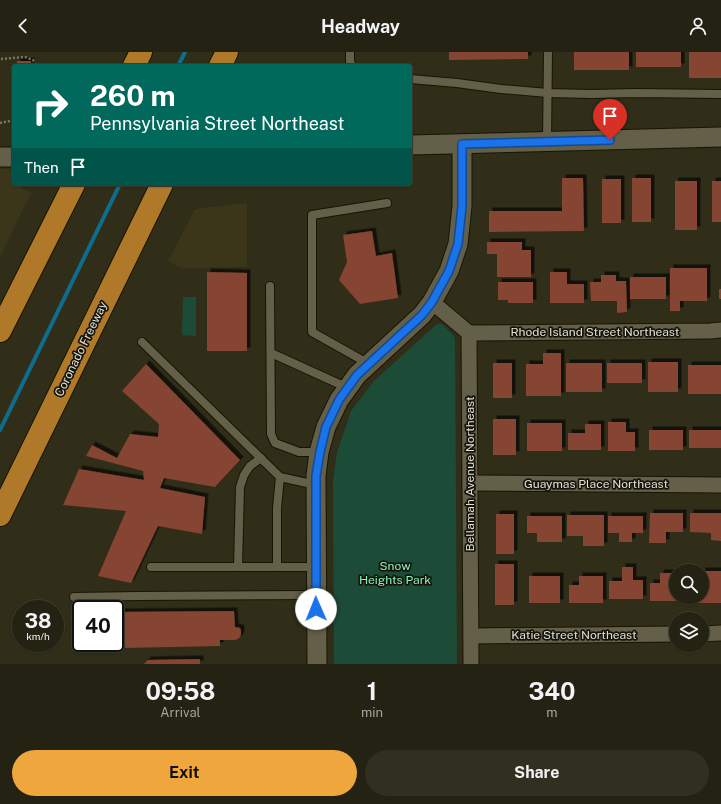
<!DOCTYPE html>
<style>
body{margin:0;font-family:"Public Sans",sans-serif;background:#302f20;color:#f1f3f6;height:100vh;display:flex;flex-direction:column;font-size:15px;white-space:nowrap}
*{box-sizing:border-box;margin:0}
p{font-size:13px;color:#a3a49f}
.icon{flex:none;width:22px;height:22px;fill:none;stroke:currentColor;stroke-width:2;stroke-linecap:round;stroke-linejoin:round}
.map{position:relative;height:612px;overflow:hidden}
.panel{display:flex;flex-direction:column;background:#242212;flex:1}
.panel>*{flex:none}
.banner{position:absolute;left:12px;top:12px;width:400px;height:122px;border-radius:4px;box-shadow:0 1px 3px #0004,0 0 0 1px #413f32;background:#00695c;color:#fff;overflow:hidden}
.fabs{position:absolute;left:669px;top:512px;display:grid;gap:8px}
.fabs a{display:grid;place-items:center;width:40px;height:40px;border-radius:50%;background:#242212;box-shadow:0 1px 3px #0004,0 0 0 1px #413f32;font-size:20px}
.speed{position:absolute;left:12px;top:548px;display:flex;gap:8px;font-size:20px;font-weight:700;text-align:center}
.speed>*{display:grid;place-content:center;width:52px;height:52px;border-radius:50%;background:#242212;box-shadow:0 1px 3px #0004,0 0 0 1px #413f32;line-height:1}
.speed small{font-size:10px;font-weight:400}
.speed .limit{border:2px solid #111;border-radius:6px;background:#fff;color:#111}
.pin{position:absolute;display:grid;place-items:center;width:34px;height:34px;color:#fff;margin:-41px -17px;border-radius:50% 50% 50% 0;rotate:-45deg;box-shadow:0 0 4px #0007}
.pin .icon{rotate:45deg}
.me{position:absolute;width:44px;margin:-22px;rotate:359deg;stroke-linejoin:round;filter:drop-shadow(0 0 3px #0008)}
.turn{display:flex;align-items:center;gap:14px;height:84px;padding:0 12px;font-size:18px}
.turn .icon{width:52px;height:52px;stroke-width:2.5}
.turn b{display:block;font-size:28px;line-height:34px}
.then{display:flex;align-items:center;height:38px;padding:0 12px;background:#0003;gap:8px;font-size:15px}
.eta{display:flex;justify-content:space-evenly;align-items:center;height:68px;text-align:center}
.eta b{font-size:24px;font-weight:700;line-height:28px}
.cta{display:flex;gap:8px;margin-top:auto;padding:8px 12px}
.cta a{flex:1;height:46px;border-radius:24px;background:#efa73d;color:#111;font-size:16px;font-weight:700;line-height:46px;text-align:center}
.cta a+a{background:#302f20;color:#f1f3f6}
header{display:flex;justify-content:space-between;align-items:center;height:52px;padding:0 12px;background:#242212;font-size:18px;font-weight:700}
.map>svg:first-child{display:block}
</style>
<header><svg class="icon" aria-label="back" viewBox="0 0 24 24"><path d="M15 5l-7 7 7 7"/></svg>Headway<svg class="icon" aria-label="person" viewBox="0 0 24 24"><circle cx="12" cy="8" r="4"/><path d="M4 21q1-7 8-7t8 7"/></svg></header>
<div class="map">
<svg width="721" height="612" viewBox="0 0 721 612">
<defs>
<filter id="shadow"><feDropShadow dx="3.5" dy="-3.5" stdDeviation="0" flood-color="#0009"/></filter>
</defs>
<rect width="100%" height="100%" fill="#302d18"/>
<g fill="#3b361a">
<path d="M0 117H14V132H25L22 137 31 141 0 205Z"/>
<path d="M247 151V215L180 216 168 209 195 157Z"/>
</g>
<g fill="#1c4c37">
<path d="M183 245H196V284L182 283Z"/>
<path d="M437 272H442L454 284 455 288 457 612H334L333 429 337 400 351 359 374 329Z"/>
</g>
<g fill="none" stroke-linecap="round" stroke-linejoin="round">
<g stroke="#0f6c8d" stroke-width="4">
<path d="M178 14 185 0"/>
<path d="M0 378 120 132"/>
</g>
</g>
<g fill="#854430" filter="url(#shadow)">
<path d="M449 0H528V7L449 8Z"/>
<rect x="574" y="0" width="55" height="18"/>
<rect x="636" y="0" width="45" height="15"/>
<rect x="689" y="0" width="32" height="26"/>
<rect x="17" y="9" width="14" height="5"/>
<path d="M562 126H583L584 179 489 180V159H562Z"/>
<rect x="632" y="126" width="19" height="44"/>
<rect x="602" y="127" width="19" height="44"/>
<rect x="675" y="129" width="22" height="49"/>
<rect x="712" y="129" width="9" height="41"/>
<path d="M372 179 376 204 392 201 398 246 360 252 339 228 347 210 343 183Z"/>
<path d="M487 190H522V198H531V225H497V202H487Z"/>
<path d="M670 216H707V249H680V259H670Z"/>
<path d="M207 220 247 221V299H207Z"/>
<path d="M550 220H567V232H584V251H550Z"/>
<path d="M601 223H616V229H626L627 260 617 261V249H591L590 230H601Z"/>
<rect x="630" y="225" width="36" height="22"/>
<path d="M498 230H533V251H508V248H498Z"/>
<rect x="719" y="237" width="2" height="10"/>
<path d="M543 301H561V344H526V312H543Z"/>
<rect x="648" y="310" width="30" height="30"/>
<rect x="493" y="311" width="19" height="35"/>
<rect x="566" y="311" width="36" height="29"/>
<rect x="607" y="311" width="35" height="20"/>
<path d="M146 312 240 408 215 435 164 426 160 436 205 445 202 482 158 474 131 531 98 524 126 459 63 453 79 417 144 428 143 419 86 404 92 393 117 406 130 382 158 385 159 372 122 339Z"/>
<rect x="688" y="313" width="33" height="29"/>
<rect x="493" y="367" width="23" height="36"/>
<path d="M608 370H626V380H635V399H608Z"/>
<rect x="527" y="371" width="35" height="28"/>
<path d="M585 372H601V398H568V381H585Z"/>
<rect x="649" y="378" width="34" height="20"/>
<rect x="689" y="378" width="32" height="18"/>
<path d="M650 461H683V480H666V491H649Z"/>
<path d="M690 461H721V489L711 488V481L690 480Z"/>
<rect x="496" y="462" width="18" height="40"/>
<path d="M567 463H604V494H583V484H567Z"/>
<path d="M527 464H562V490H537V481H527Z"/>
<path d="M608 464H643V481H632V490H619V481H608Z"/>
<rect x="495" y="512" width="19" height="41"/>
<path d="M622 515H633V528H643V547H609V529H622Z"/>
<path d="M702 519H721V551H693V545H702Z"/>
<path d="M660 521H676V545H684V549H650V531H660Z"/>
<rect x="529" y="524" width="31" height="27"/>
<path d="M579 524H603V551H569V533H579Z"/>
<path d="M234 559 235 575 240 576 241 579V582L240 585 238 587 235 588H220V594L125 596V576H115V560Z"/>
<path d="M200 607V612H144L148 608Z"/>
</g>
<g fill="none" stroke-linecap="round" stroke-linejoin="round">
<defs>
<g id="service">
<path d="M350 0V11L353 14"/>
<path d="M410 27 457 31 501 37 548 41 591 42 636 41 721 42"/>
<path d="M547 89 548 0"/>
<path d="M270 234 271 382 275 391 299 400H319"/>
<path d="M142 290 280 425 316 433"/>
<path d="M271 301 348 336"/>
<path d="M369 312 312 280V163L387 151"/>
<path d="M151 515H316"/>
<path d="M238 515 240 435 244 423 250 414 261 406"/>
<path d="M277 515V456L280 425"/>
<path d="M74 545 138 544 316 543"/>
</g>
<g id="minor">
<path d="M432 250 469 281 471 612"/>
<path d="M469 281 710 279 721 278"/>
<path d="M470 431 721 433"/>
<path d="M702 582 721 581"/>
<path d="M471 584 676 582"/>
</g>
<g id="tertiary">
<path d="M410 93 721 85"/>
<path d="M0 105H14"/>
<path d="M317 612 316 424 319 400 326 375 339 348 357 323 422 263 432 250 449 219 458 192 462 154V92"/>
</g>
<g id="motorway">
<path d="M134 14 141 0"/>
<path d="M220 14 227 0"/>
<path d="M0 279 74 132"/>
<path d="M0 463 162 132"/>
</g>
</defs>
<use href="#service" stroke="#181502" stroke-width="10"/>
<use href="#minor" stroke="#181502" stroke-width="17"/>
<use href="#tertiary" stroke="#181502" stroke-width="21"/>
<use href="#motorway" stroke="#181502" stroke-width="24"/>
<g stroke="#7a7765" stroke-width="2.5" stroke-dasharray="2 2" stroke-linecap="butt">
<path d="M1 7 25 5 33 8 36 14"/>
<path d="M0 71 14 68"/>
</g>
<use href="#service" stroke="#635f49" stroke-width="8"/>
<use href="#minor" stroke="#635f49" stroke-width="15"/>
<use href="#tertiary" stroke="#635f49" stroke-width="19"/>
<use href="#motorway" stroke="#af7929" stroke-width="22"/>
</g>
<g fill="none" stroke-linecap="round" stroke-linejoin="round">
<defs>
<path id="route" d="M316 557V424L320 400 326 375 339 348 357 323 422 263 432 250 449 219 458 192 462 154V92L610 88"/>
</defs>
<use href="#route" stroke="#114b97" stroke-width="10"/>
<use href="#route" stroke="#1a73e8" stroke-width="7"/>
</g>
<g text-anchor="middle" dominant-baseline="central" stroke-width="3.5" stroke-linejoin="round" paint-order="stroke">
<g font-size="12" fill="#e2e0d3" stroke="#16150c">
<text x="595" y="280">Rhode Island Street Northeast</text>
<text transform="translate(81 297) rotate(-64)">Coronado Freeway</text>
<text transform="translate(470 422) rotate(-90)">Bellamah Avenue Northeast</text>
<text x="596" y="432">Guaymas Place Northeast</text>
<text x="574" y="583">Katie Street Northeast</text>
</g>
<g font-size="12" fill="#86f2bf" stroke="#16150c">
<text x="395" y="514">Snow<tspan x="395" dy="14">Heights Park</tspan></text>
</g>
</g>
</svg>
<div class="fabs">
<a><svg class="icon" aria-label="search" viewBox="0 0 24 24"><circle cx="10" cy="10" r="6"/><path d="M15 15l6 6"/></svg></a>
<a><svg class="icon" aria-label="layers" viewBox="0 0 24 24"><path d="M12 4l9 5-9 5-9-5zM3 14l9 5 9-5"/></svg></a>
</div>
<div class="speed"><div>38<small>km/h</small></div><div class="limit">40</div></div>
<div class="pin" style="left:610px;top:88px;background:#d93025"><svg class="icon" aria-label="arrive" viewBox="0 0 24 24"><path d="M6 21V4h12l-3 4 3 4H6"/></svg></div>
<svg class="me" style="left:316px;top:557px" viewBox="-20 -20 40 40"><circle r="19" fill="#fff"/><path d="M0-13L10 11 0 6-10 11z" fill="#1a73e8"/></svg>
<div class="banner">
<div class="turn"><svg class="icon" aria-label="right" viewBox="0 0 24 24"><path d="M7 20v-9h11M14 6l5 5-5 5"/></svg><div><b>260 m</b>Pennsylvania Street Northeast</div></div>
<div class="then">Then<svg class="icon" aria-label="arrive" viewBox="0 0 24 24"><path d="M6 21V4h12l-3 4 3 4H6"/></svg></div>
</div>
</div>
<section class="panel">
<div class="eta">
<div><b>09:58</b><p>Arrival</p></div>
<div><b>1</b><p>min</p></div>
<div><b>340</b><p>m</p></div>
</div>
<div class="cta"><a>Exit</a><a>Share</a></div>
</section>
